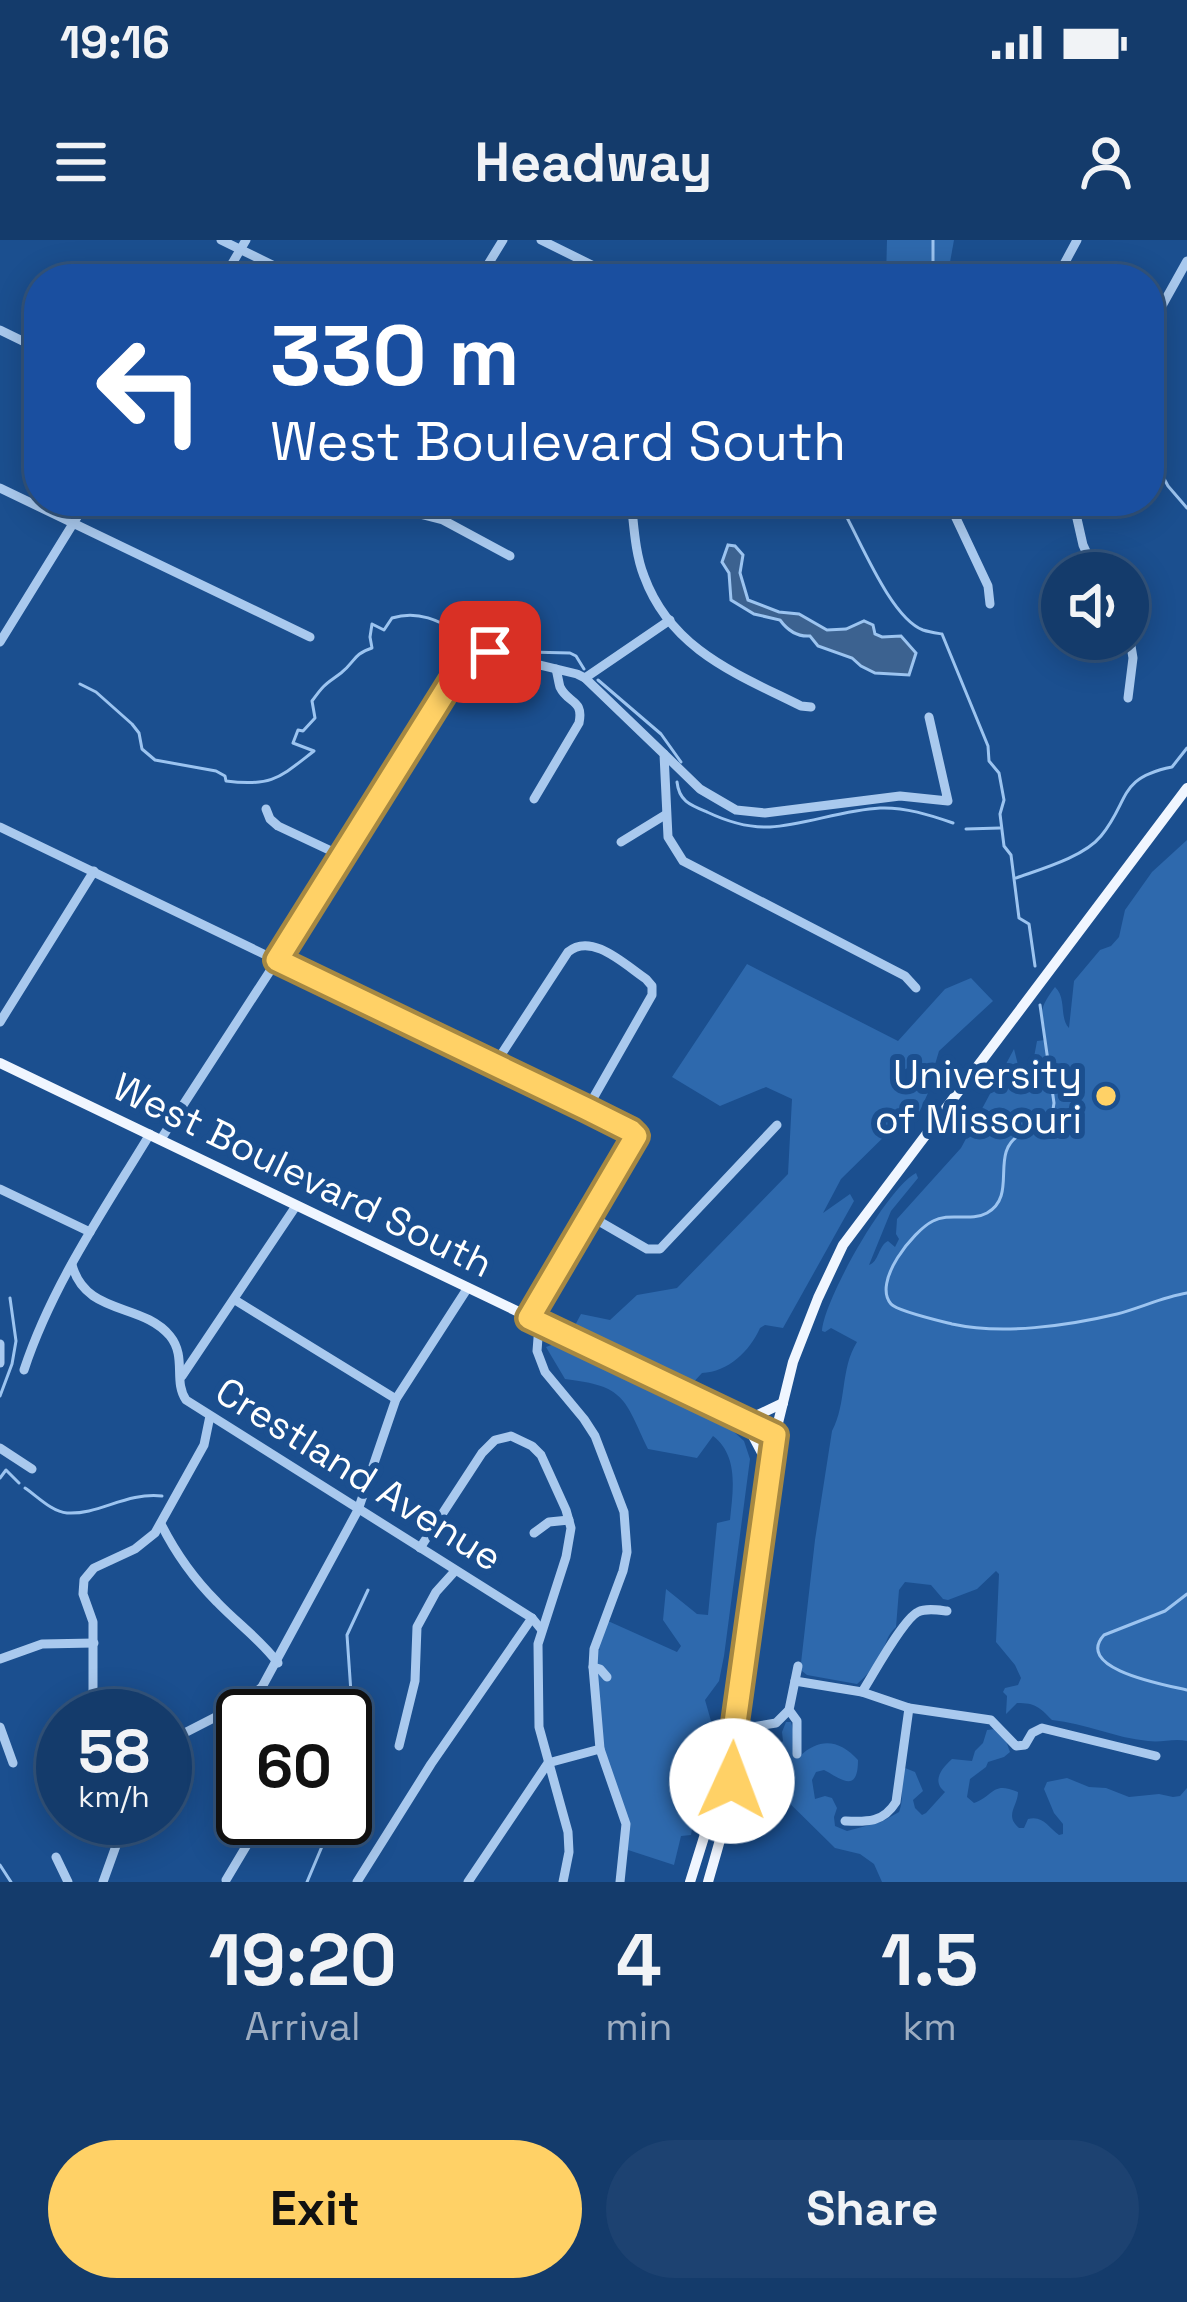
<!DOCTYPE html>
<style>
body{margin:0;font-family:"Space Grotesk",sans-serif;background:#1d4271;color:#f1f3f6;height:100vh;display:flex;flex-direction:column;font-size:45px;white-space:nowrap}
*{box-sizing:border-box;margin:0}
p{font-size:39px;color:#9dadc1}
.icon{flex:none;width:66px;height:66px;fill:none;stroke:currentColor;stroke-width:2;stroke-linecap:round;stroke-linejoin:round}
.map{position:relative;height:1642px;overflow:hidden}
.sheet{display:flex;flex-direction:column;background:#143b6b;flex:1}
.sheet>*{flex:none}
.hud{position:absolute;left:24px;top:24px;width:1140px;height:252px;border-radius:48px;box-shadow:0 6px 30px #0003,0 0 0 3px #33557e;background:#1a4fa0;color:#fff;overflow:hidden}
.buttons{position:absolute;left:1041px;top:312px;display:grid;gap:24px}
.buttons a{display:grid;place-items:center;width:108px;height:108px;border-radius:50%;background:#143b6b;box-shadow:0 6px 30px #0003,0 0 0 3px #33557e;font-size:60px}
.speed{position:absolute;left:36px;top:1449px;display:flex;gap:24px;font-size:60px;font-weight:700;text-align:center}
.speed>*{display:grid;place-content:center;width:156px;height:156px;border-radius:50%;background:#143b6b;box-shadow:0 6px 30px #0003,0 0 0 3px #33557e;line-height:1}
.speed small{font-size:30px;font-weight:400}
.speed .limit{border:6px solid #111;border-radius:18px;background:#fff;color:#111}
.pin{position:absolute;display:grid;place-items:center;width:102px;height:102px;color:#fff;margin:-51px;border-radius:24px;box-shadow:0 6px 18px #0006}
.me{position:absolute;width:132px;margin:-66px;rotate:2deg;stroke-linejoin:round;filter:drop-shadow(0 0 9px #0008)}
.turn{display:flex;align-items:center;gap:42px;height:252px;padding:0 48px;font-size:54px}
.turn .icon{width:156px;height:156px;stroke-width:2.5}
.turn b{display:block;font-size:84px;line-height:102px}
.eta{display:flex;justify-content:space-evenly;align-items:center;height:204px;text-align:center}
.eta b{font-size:72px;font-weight:700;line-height:84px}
.action{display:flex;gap:24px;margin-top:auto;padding:24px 48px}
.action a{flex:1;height:138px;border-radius:72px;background:#ffd166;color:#111;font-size:48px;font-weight:700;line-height:138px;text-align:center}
.action a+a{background:#1d4271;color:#f1f3f6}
.status{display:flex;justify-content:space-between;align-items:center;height:84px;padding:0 60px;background:#143b6b;direction:ltr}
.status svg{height:33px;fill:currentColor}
header{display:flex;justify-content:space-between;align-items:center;height:156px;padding:0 48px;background:#143b6b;font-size:54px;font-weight:700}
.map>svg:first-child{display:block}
</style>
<div class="status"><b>19:16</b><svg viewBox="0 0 49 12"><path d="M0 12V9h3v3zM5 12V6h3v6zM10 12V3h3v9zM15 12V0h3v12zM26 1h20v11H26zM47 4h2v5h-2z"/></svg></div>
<header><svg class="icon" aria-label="menu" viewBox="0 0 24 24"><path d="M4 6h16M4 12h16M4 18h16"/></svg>Headway<svg class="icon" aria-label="person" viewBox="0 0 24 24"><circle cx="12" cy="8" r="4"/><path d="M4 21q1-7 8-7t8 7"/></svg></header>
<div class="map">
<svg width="1187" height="1642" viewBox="0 0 1187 1642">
<rect width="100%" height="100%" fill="#1b4f8f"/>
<g fill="#2e69ad">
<path d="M887 0H954L947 39H886Z"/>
<path d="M1187 600V1501C1173 1498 1162 1503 1148 1501 1115 1498 1085 1483 1052 1480 1039 1467 1036 1463 1017 1463L1006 1474 1007 1456 1003 1452 1005 1448 1018 1445 1021 1438 1015 1425 996 1402 999 1334 996 1331 977 1349 948 1360 943 1359 931 1345 905 1342 899 1350 896 1387C887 1395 887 1402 882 1412 876 1424 867 1436 857 1444L807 1435 802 1431 801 1423 815 1300 832 1191C847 1163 840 1129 857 1102L831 1088 825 1092 822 1091C824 1059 887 948 916 933L918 938 891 971 869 1025C879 1022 878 1006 888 1001L895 1007 899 999 896 994 897 979 961 908 1014 809 1023 845H1025L1032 828 1037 801 1045 800C1047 772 1032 778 1055 747 1067 758 1059 778 1069 788L1074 741 1100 710 1111 706 1119 697 1125 670 1152 632Z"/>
<path d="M747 724 898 801 945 749 971 738 993 761 939 811 931 838 918 835 913 825 900 832 908 850 925 847 928 853 917 877 907 884 900 881 841 939 823 973 850 954 854 961 783 1088 765 1085 760 1088C750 1111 728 1132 702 1133L689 1147 572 1091 581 1074 610 1080 637 1055 677 1048 788 934 792 859 766 847 720 866 672 837Z"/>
<path d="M562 1101 682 1160 733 1191 744 1201 750 1219 724 1416 719 1441 705 1460 715 1495 701 1566 695 1572 691 1595 681 1596 674 1625 625 1609 626 1597 600 1509 594 1409 600 1410 598 1408 608 1381 677 1412 681 1406 663 1380 666 1349 697 1374 708 1375 717 1283 730 1280C733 1250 739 1216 713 1196L697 1218 648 1209C624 1158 625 1146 565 1139L546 1107Z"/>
<path d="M786 1482H791L800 1516C820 1497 840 1500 858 1520 858 1555 840 1538 824 1530L816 1532 812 1540 815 1559 825 1556 832 1558 837 1568 834 1577 835 1586 847 1591 881 1582 899 1572C905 1556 899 1543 905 1528L915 1532 923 1551 913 1560 915 1568 922 1575 926 1573 945 1552C931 1541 942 1528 952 1519L972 1521 975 1511 983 1503 987 1490 995 1489 1005 1498 1010 1512 1004 1517 988 1522 986 1527 970 1539 967 1557 974 1563C995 1555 992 1541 1018 1552 1018 1566 1004 1575 1019 1588H1024L1028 1579C1043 1575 1048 1587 1059 1595L1063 1594V1584L1054 1573 1044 1549 1047 1542 1067 1538 1089 1547 1106 1548 1129 1557 1159 1554 1173 1557 1180 1556 1187 1548V1642H882L874 1624 860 1614 835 1608 767 1541 770 1512 783 1501 782 1492Z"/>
</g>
<path fill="#3c6290" stroke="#9cc4f0" stroke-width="3" d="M728 305 735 306 743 315 740 333 748 360 779 372 799 374 827 390 846 389 864 381 873 385 875 394 882 397 901 396 916 413 909 435 875 433 861 426 852 418 818 406 810 396C797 397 788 391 780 380L754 374 731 360 729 333 722 322Z"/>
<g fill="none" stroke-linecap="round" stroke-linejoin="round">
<g stroke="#9cc4f0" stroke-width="3">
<path d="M933 0V39"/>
<path d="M1160 231 1168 246 1187 268"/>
<path d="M838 261C858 294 889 377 923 390 929 392 936 393 942 394L988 506 989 521 999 533 1004 560 1000 574 1004 606 1011 615 1019 678 1029 684 1035 726"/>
<path d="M598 440 661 494 681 522"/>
<path d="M80 444 96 452 132 484 139 493 142 509 155 520 216 531 225 536 226 541C273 547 280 537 314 511L293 503 298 490 303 491 315 478 312 461C325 443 325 445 341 433 355 422 353 414 372 408L370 397 372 384 384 390 392 378C442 363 469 415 508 405L528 412 570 413 576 416 584 429"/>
<path d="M677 542C679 561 690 565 707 572 726 581 749 588 770 587 804 585 843 570 880 568 905 567 930 575 953 583"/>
<path d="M966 589 1000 588"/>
<path d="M1016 638C1041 629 1084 617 1101 596 1130 561 1117 538 1172 527L1187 508"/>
<path d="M1040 765 1054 863 1051 882 1047 889C1038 892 1029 890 1021 894 988 912 1019 955 987 973 971 982 949 972 933 981 913 991 872 1042 891 1064 897 1071 940 1081 952 1084 1002 1095 1067 1086 1117 1074 1140 1068 1163 1057 1187 1053"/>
<path d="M0 1156 12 1124 16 1101 10 1058"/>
<path d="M0 1238 6 1230 19 1243"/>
<path d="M25 1248C37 1256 52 1272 67 1273 99 1275 126 1252 162 1256"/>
<path d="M1187 1354 1165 1371 1104 1395C1073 1429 1166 1445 1187 1450"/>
<path d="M345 1542 354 1496 347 1395 368 1350"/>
<path d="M0 1625 11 1642"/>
<path d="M307 1642 334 1578"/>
</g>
<g stroke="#a9c9ee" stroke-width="9">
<path d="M221 0 301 39"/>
<path d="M541 0 620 39"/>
<path d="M223 39 246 0"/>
<path d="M479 39 503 0"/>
<path d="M1056 39 1077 0"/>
<path d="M1149 89 1187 21"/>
<path d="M0 90 39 109"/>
<path d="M0 248 310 397"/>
<path d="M388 261 400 269 443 280 510 316"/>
<path d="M631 261C634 286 635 313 644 336 671 410 737 434 801 466L811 467"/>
<path d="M948 261 988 346 990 364"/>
<path d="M1073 261 1083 305 1096 333"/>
<path d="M1128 388 1133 418 1128 458"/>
<path d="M0 402 87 261"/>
<path d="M585 438 670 380"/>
<path d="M664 514 700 549 736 570 765 573 900 556 948 561 929 477"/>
<path d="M534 559 579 483C584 459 568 464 560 447 559 444 557 432 556 429"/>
<path d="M266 569 270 579 278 586 344 617"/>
<path d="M0 587 631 891 636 896 634 902 529 1078"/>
<path d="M621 602 665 575"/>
<path d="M0 782 94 631"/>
<path d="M495 824 568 712C592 692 625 725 646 739L652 746V755L587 869"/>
<path d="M161 899 344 617 458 431 475 413H490L577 434 585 438 664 514 668 597 683 621 905 736 916 748"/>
<path d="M0 949 90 992"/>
<path d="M590 976 647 1009H660L777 885"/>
<path d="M72 1025C86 1076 142 1062 170 1096 187 1117 173 1141 186 1160L532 1378 541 1389"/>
<path d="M235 1060 396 1159"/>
<path d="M543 1085 538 1098 537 1111 545 1132 584 1179 595 1196 624 1272 627 1312 623 1331 594 1409 593 1427 600 1509 626 1584 620 1642"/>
<path d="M0 1104V1123"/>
<path d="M24 1130C52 1045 104 970 150 894"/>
<path d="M182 1136 296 966"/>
<path d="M0 1208 32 1229"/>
<path d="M161 1284C176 1314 193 1338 217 1362 237 1383 260 1399 278 1423"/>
<path d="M534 1293 549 1282 569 1280"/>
<path d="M420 1308 482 1213 495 1200 511 1196 532 1206 541 1215 566 1270 571 1288 566 1317 538 1404 539 1487 568 1592 569 1612 563 1642"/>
<path d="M0 1419 42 1404 94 1403"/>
<path d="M593 1427 600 1429 607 1437"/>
<path d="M795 1441 862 1452 909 1468 991 1480 1016 1506 1025 1505 1032 1493 1042 1488 1156 1516"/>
<path d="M262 1447 288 1476"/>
<path d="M862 1452C873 1435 903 1379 918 1372 926 1368 938 1370 947 1371"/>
<path d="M93 1476V1382L83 1354 84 1340 94 1328 135 1309 155 1293 204 1205 210 1176"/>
<path d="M0 1487 13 1523"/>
<path d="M733 1490 776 1483 789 1470"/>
<path d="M165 1503 241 1464 262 1447 358 1270 396 1159 467 1049"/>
<path d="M399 1506 415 1441 417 1387 436 1352 455 1331"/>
<path d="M797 1514V1481L789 1470 798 1426"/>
<path d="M845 1581C867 1582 883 1583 896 1562L909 1468"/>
<path d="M56 1617 68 1642"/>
<path d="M226 1640 263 1578"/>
<path d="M103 1642 126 1578"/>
<path d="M357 1642 431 1524 532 1378"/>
<path d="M468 1642 548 1523 600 1509"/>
</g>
<g stroke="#f0f6ff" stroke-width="10">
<path d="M0 823 775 1195"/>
<path d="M770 1228 745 1181 783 1163"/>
<path d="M690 1642 715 1562 724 1504 733 1490"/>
<path d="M708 1642C719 1602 744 1529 733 1490L775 1195 793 1122 818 1058 843 1005 1187 548"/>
</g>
</g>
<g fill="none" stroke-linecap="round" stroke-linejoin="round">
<defs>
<path id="route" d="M490 412 475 413 458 431 277 720 587 869 631 891 636 896 529 1078 775 1195 734 1490 738 1506 732 1541"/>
</defs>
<use href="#route" stroke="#a68842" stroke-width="30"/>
<use href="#route" stroke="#ffd166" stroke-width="21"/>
</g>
<circle fill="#ffd166" stroke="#1b4f8f" stroke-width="4.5" cx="1106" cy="856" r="12"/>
<g text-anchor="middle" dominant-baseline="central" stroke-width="12" stroke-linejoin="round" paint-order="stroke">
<g font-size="39" fill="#fff" stroke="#1b4f8f" text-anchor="end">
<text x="1082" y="834">University<tspan x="1082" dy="45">of Missouri</tspan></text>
</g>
<g font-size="39" fill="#fff" stroke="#1b4f8f">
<text transform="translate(303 935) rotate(26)">West Boulevard South</text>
<text transform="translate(359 1234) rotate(32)">Crestland Avenue</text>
</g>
</g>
</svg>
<div class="buttons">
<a><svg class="icon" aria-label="sound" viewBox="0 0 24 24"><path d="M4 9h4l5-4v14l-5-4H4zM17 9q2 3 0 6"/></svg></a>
</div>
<div class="speed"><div>58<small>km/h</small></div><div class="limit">60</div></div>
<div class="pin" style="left:490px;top:412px;background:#d93025"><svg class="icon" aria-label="arrive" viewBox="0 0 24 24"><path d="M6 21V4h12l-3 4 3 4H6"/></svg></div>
<svg class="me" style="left:732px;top:1541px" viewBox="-20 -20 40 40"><circle r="19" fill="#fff"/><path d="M0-13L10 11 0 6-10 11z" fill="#ffd166"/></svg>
<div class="hud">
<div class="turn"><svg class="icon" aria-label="left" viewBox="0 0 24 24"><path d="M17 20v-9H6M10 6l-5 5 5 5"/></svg><div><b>330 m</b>West Boulevard South</div></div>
</div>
</div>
<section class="sheet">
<div class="eta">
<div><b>19:20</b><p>Arrival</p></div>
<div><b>4</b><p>min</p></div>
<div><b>1.5</b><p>km</p></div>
</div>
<div class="action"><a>Exit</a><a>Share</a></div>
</section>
